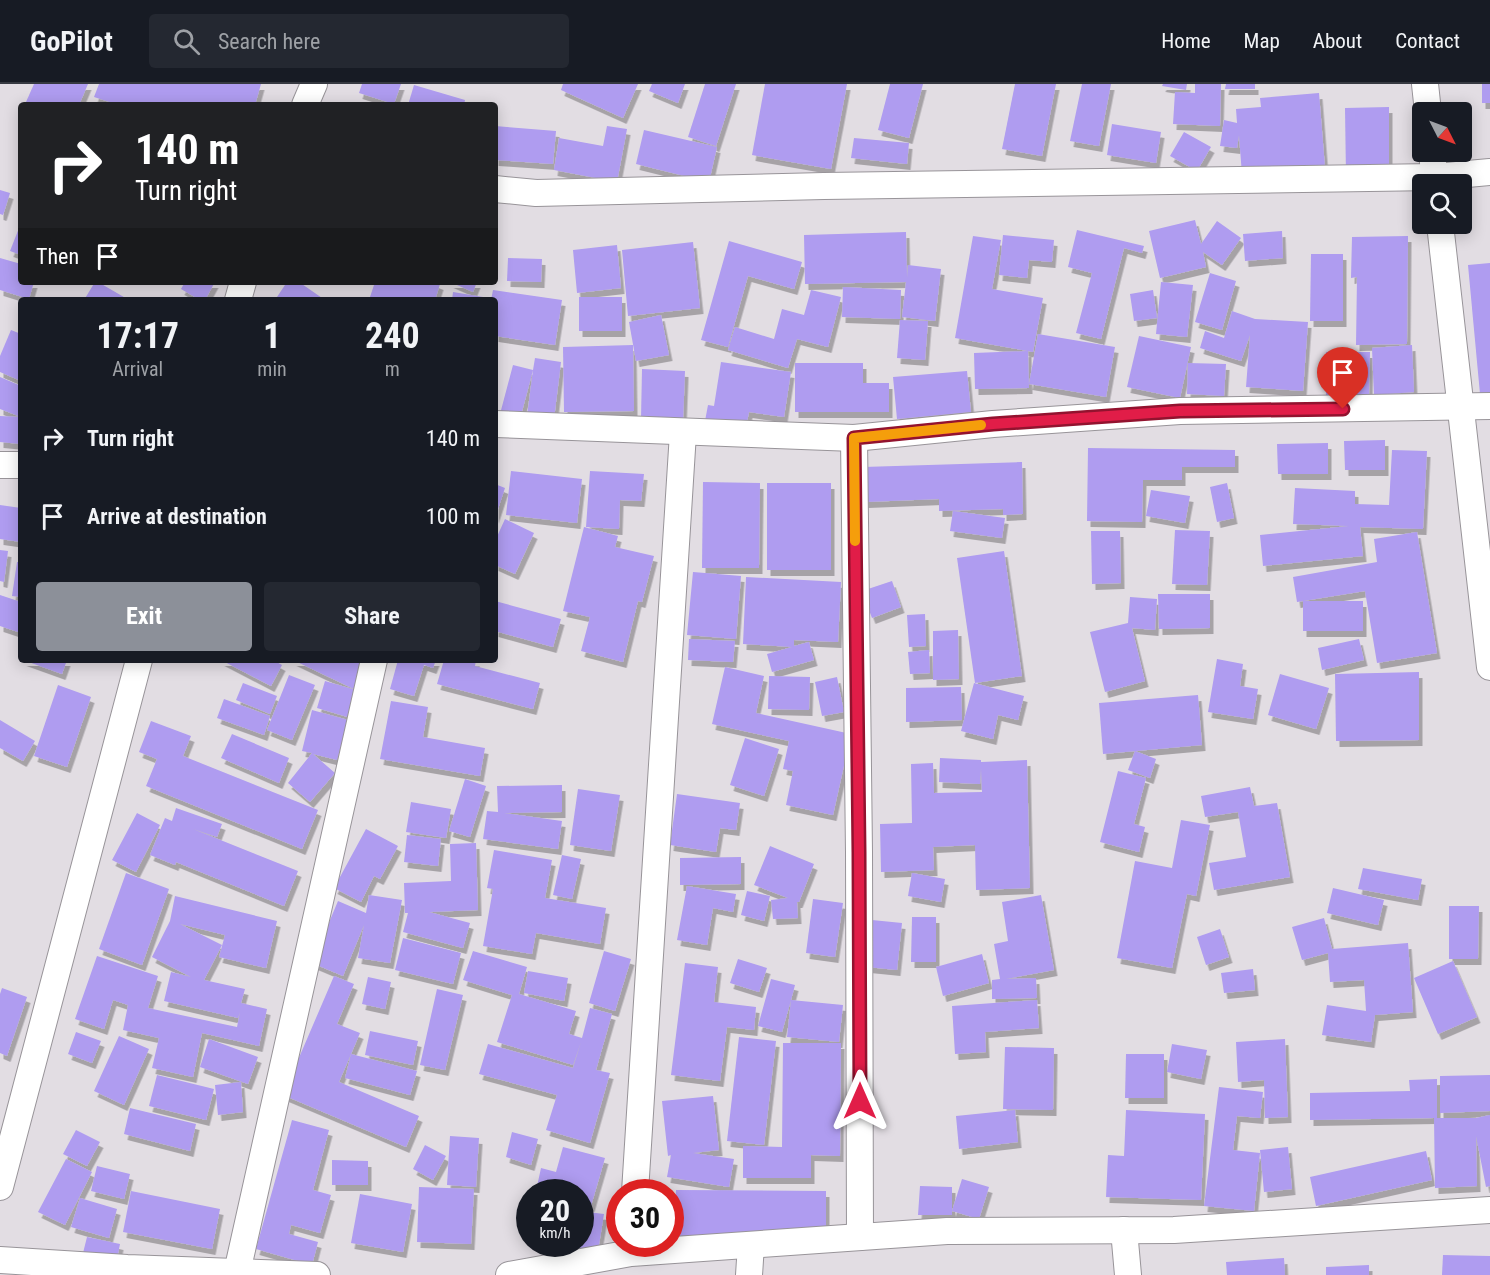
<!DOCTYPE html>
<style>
body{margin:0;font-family:"Roboto Condensed",sans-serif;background:#242831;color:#f1f3f6;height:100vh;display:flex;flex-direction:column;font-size:22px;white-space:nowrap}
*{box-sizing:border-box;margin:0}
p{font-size:20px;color:#9ea1a6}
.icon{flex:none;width:33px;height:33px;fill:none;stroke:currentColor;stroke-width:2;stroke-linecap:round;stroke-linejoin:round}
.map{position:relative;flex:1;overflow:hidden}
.sheet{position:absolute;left:18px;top:213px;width:480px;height:366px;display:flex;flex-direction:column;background:#171b24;border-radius:6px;box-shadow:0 3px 15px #0003}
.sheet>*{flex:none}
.guide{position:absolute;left:18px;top:18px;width:480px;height:183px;border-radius:6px;box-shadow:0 3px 15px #0003;background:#202124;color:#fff;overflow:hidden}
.needle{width:39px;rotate:132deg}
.tools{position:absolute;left:1412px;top:18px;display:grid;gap:12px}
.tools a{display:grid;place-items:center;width:60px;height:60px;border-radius:6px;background:#171b24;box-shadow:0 3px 15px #0003;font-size:30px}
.speed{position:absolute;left:516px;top:1095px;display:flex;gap:12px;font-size:30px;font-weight:700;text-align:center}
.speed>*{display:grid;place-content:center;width:78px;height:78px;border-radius:50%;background:#171b24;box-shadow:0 3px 15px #0003;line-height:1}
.speed small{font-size:15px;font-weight:400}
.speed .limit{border:9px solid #d22;background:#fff;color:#111}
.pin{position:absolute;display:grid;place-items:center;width:51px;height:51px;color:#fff;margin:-62px -26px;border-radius:50% 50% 50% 0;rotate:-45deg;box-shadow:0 0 6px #0007}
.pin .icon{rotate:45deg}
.me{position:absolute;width:66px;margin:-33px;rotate:0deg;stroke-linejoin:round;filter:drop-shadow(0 0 4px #0008)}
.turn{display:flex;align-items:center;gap:21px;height:126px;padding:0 18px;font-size:27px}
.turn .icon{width:78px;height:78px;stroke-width:2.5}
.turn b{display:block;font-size:42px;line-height:51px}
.then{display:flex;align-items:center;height:57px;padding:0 18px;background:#0003;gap:12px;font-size:22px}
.eta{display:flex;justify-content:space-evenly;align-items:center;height:102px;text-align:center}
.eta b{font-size:36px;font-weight:700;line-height:42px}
.primary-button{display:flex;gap:12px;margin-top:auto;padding:12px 18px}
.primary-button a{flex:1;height:69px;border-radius:6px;background:#8c9099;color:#fff;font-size:24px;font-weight:700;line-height:69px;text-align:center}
.primary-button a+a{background:#242831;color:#f1f3f6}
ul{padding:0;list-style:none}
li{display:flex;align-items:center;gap:18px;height:78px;padding:0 18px}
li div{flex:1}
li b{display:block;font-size:22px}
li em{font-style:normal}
header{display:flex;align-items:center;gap:36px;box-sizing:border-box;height:84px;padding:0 30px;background:#171b24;border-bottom:2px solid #363941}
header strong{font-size:28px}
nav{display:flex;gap:33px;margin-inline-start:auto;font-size:21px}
.search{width:420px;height:54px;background:#242831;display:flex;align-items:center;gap:15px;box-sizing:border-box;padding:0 21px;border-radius:6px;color:#9ea1a6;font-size:22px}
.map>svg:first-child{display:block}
</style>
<header>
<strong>GoPilot</strong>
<div class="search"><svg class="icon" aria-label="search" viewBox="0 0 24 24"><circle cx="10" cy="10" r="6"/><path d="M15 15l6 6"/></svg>Search here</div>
<nav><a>Home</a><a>Map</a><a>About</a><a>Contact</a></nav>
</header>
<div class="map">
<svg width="1490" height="1191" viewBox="0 0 1490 1191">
<defs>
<filter id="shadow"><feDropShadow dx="3.5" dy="6" stdDeviation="0" flood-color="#0004"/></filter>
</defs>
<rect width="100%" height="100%" fill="#e2dde3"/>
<g fill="#af9cf0" filter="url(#shadow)">
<path d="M34 0H88L79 21H33L26 18Z"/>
<path d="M99 0H261L255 21H119L94 13Z"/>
<path d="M362 0H401L394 20 359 9Z"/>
<path d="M563 0H638L623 34 561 6Z"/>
<path d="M652 0H685L678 19 649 7Z"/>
<path d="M705 0H736L716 62 688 53Z"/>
<path d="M765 0H847L831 85 752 71Z"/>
<path d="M890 0H923L909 54 878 46Z"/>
<path d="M1015 0H1056L1042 72 1002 65Z"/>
<path d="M1082 0H1111L1099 62 1070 57Z"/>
<path d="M1163 0H1187L1186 6 1162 2Z"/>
<path d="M1195 0H1221L1220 42 1173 40 1175 8 1195 9Z"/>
<path d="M1226 0H1255V5H1225Z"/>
<rect x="1482" y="0" width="8" height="19"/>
<path d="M414 1 465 16 464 21H408Z"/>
<path d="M1319 9 1325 84 1242 91 1239 51 1237 64 1220 62 1224 36 1237 39 1236 25 1261 23 1260 14Z"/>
<path d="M1389 23V92L1346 93 1345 24Z"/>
<path d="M1112 40 1161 48 1156 79 1107 71Z"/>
<path d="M495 42 556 47 553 80 495 76Z"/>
<path d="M607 42 627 45 617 98 554 86 559 54 603 62Z"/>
<path d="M644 46 717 63 709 98 636 80Z"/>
<path d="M1184 48 1211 63 1197 87 1170 72Z"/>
<path d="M854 54 909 59 907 80 851 74Z"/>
<path d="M0 106 10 109 3 131 0 130Z"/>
<path d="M1195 136 1201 160 1217 137 1241 154 1222 181 1203 168 1206 183 1160 194 1149 147Z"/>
<path d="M21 139V171L10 167Z"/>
<path d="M1077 146 1144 162 1142 169 1124 164 1101 255 1076 249 1092 189 1068 183Z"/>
<path d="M1282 147 1283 174 1245 177 1243 150Z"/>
<path d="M906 148 907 194 908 181 941 185 935 237 902 233 906 198 805 200 804 151Z"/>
<path d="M1003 151 1054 156 1052 178 1029 176 1027 194 999 191Z"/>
<path d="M973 152 1001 156 992 205 1043 214 1033 268 955 254Z"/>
<path d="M1408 152 1407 260 1356 261 1357 193 1351 194 1352 153Z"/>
<path d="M729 157 802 178 794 205 748 192 728 263 701 256Z"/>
<path d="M693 158 700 224 628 232 622 166Z"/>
<path d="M617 161 621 204 577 209 573 166Z"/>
<path d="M1311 170H1343V237H1310Z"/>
<path d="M0 174 21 180V198H34L29 215 0 206Z"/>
<path d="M508 174 542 175 541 198 507 197Z"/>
<path d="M1490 179V309L1480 310 1468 181Z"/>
<path d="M1210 189 1236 197 1222 246 1195 238Z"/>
<path d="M95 198H98L129 216H84Z"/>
<path d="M185 198H215L205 216H200L181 205Z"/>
<path d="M287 198H299L325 216H275Z"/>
<path d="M375 198H435L440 200 435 216H369Z"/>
<path d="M450 198H477L473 208Z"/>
<path d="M1161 198 1193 201 1187 253 1156 250Z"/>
<path d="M843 203 901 206 900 235 842 233Z"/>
<path d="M493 206 562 216 555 261 495 252V216H491Z"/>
<path d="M811 206 841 213 828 263 797 255 788 284 728 266 735 243 774 255 782 225 804 231Z"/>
<path d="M1153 206 1157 234 1134 237 1130 210Z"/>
<path d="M453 208 483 213V216H452Z"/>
<rect x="579" y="213" width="43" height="34"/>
<path d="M1232 227 1255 235 1308 238 1303 307 1246 303 1250 251 1241 277 1200 264 1205 247 1224 254Z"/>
<path d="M661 231 669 271 636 277 629 238Z"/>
<path d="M900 236 928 237 925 276 897 274Z"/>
<path d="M11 246 21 250V297L0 288V272Z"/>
<path d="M1038 250 1115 263 1106 313 1029 300Z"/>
<path d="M1139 252 1191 263 1180 314 1127 303Z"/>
<path d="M633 261 634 327 564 328 563 263Z"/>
<path d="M1412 261 1414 308 1374 311 1372 264Z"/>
<path d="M1028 267 1029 304 975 305 974 269Z"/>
<path d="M1326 268H1370L1369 311H1326Z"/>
<path d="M535 274 561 278 554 335 527 332 533 286 520 335 500 330 513 281 533 286Z"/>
<path d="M721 278 791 288 784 333 749 328 746 343 705 337 708 321 714 322Z"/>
<path d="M795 279H863V299H889V328H795Z"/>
<path d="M1188 279 1226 280 1224 312 1187 310Z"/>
<path d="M642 285 685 287 683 337 641 335Z"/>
<path d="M967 287 971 328 897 335 893 293Z"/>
<path d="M0 293 21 302V360L0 358V332L21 333 0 325Z"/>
<path d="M1385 356V386H1345L1344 357Z"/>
<path d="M1328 359V390H1278L1277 360Z"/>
<path d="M1088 364 1235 366V383H1182V396H1143L1142 438 1087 437Z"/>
<path d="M1392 366 1427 367 1423 445 1360 443 1363 472 1263 482 1260 451 1349 442 1293 440 1295 404 1355 407V420L1389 421Z"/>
<path d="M1022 378 1023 430 1003 431V425L939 427V415L865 418 863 383Z"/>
<path d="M511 387 582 395 577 439 506 431Z"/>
<path d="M590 387 644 390 641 417 620 416 619 445 586 443Z"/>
<path d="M703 398 760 399 759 484H702Z"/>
<rect x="767" y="399" width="64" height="87"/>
<path d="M1227 399 1234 434 1217 438 1210 403Z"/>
<path d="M495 400 505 404 495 434Z"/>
<path d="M1151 406 1190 412 1185 439 1146 432Z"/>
<path d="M0 421 21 424V458L0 455Z"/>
<path d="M953 427 1005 434 1002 454 950 447Z"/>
<path d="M505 435 534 449 515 490 495 481V457Z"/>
<path d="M584 443 618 452 615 463 654 472 642 518 638 517 623 578 581 567 590 533 563 527Z"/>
<path d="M1175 446 1210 447 1207 501 1172 500Z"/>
<path d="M1091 447H1120L1121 499 1092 500Z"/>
<path d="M1417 448 1437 569 1377 579 1365 507 1297 518 1293 493 1377 478 1374 455Z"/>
<path d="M0 466 8 467 4 498 0 497Z"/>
<path d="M1004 467 1022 592 975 599 957 474Z"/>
<path d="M17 478H21V513L12 512Z"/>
<path d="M693 488 741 492 736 555 687 551Z"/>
<path d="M746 493 841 498 838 558 794 556V562L809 558 814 576 772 588 767 570 792 563 743 560Z"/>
<path d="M892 497 901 523 872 534 862 507Z"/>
<path d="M1158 510H1210V544L1159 545Z"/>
<path d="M0 511 21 518V549L0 542Z"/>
<path d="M1130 513 1157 515 1155 546 1132 544 1145 597 1105 608 1090 548 1128 539Z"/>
<path d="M495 517 561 535 553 563 495 547Z"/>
<rect x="1303" y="517" width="60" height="30"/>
<path d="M925 530 926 562 909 563 907 531Z"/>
<path d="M958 546 959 595 933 596V547Z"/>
<path d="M689 555 735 557 733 578 688 576Z"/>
<path d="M1359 555 1364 576 1322 586 1318 564Z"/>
<path d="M929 566 930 589 910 590 908 568Z"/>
<path d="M1217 575 1243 580 1240 602 1258 605 1253 635 1208 628Z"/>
<path d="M23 576H67L62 590Z"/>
<path d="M221 576H273L282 581 271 602Z"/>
<path d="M293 576H369L356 606Z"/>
<path d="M398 576H436L433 584 424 581 414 612 390 605Z"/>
<path d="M444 576H476L475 582 540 599 533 625 437 600Z"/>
<path d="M725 583 764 592 756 629 851 650 833 731 786 721 793 687 783 685 789 657 712 640Z"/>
<path d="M1419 588V656L1336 657 1335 590Z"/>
<path d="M1280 590 1329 604 1316 645 1268 631Z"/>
<path d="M289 591 315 601 292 656 267 646Z"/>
<path d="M769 592 810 593 809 626 768 625Z"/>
<path d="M837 593 844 628 822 632 815 598Z"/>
<path d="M325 597 359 607 351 634 317 624Z"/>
<path d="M243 599 277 612 270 630 236 616Z"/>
<path d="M974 599 1024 612 1018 636 998 631 993 655 961 647Z"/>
<path d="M58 601 91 613 67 683 34 672Z"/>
<path d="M961 603 962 636 906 638V604Z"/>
<path d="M1198 611 1202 661 1103 670 1099 619Z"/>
<path d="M224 615 270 632 264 651 217 634Z"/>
<path d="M391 617 428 623 423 653 485 664 480 692 380 675Z"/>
<path d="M312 626 348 636 337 676 313 670 335 689 310 718 288 699 312 669 302 667Z"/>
<path d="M0 636 35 657 23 677 0 664Z"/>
<path d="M151 637 191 652 183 672 318 726 302 765 146 702 157 675 139 668Z"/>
<path d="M232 650 289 674 279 699 221 674Z"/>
<path d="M745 654 779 665 764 712 730 701Z"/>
<path d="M1135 667 1156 675 1150 694 1128 686Z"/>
<path d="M940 674 981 676V678L1027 676 1030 804 976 806 975 761 933 763 934 786 881 788 880 740 912 739 911 680 933 679 934 709 982 708 981 684 980 700 939 698Z"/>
<path d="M1118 687 1146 694 1134 740 1145 743 1139 768 1100 758Z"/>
<path d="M465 695 486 702 470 753 449 747Z"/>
<path d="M562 701V728L504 729 562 737 558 765 483 755 487 727 498 728 497 702Z"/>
<path d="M1250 703 1254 722 1277 719 1290 793 1214 806 1209 779 1246 773 1238 728 1205 733 1201 712Z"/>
<path d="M578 705 620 711 611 767 570 761Z"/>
<path d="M677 710 740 719 736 746 720 744 716 768 670 761Z"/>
<path d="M411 718 451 725 446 754 406 748Z"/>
<path d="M176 724 222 740 217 753 193 745 298 787 284 822 176 778 175 781 150 771 165 734 172 737Z"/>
<path d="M137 729 160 741 136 788 112 776Z"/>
<path d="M1181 736 1210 741 1196 812 1187 810 1172 884 1117 874 1135 777 1172 784Z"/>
<path d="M366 745 398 762 380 795 374 792 361 818 334 804Z"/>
<path d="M407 751 441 755 438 782 404 778Z"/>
<path d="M476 759 478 826 429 828 470 839 463 864 403 848 408 829H405L404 799 451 797 450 760Z"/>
<path d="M770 762 814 780 799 818H797L798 834 773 835 771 816 788 814 754 801Z"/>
<path d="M494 766 552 776 545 814 606 824 600 860 536 849 532 870 483 862 493 805 487 804Z"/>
<path d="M562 771 581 775 572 815 553 811Z"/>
<path d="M741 773V800L680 801V774Z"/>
<path d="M1363 784 1422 795 1418 816 1358 805Z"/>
<path d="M126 789 169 805 142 881 99 865Z"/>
<path d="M912 789 945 795 941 818 908 812Z"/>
<path d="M687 802 736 810 733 828 713 824 707 861 677 856Z"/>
<path d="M1333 804 1384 816 1378 841 1327 829Z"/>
<path d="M747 807 770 812 764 837 741 831Z"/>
<path d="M369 811 402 816 390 879 358 874 364 841 343 892 312 879 338 817 366 829Z"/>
<path d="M1041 811 1054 886 1006 895 1036 894 1037 914 992 915V896L1000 895 994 860 1008 857 1002 818Z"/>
<path d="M175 812 277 837 266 884 219 873 225 851 180 840 222 861 204 896 245 905 241 919 267 925 259 962 202 949 193 993 152 984 159 954 123 946 128 921 113 916 104 945 75 935 97 872 158 892 148 924 237 943 240 928 238 934 164 917 171 888 191 893 152 873 170 837Z"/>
<path d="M813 815 843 819 835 873 806 869Z"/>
<path d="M1449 822H1479L1478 875H1449Z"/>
<path d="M912 833H936V878H911Z"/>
<path d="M1324 834 1332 865 1408 859 1413 928 1375 931 1371 958 1322 951 1327 921 1366 927 1364 896 1330 898 1328 869 1302 876 1292 843Z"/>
<path d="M872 836 902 839 897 886 867 883Z"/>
<path d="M1220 845 1229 873 1206 881 1197 853Z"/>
<path d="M403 854 461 869 453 900 395 886Z"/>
<path d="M473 867 527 883 519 910 576 927 569 950 582 954 590 924 612 930 596 986 610 989 590 1059 546 1046 557 1011 479 990 488 960 573 984 581 958 573 981 497 958 512 911 463 896Z"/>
<path d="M604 867 631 875 615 927 589 919Z"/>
<path d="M982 870 989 899 943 912 936 883Z"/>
<path d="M738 875 767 884 759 908 730 899Z"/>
<path d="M1453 877 1477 933 1438 950 1414 894Z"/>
<path d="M685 879 718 883 714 918 756 923 754 946 727 943 720 997 671 991Z"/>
<path d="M1253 885 1255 906 1224 909 1221 889Z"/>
<path d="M528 887 568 894 564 917 524 909Z"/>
<path d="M334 892 354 900 337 940 360 949 339 998 419 1032 406 1063 283 1011Z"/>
<path d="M368 893 391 898 385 925 362 920Z"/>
<path d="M771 895 795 901 791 916 843 921 839 958 787 953 791 916 782 948 758 942Z"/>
<path d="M2 904 27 913 7 972 0 969V910Z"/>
<path d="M437 905 463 911 445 986 420 981Z"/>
<path d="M1037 916 1039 944 985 948 986 968 955 970 952 922Z"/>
<path d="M370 947 418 957 413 981 365 971Z"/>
<path d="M76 948 101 957 92 979 68 970Z"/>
<path d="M119 952 149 965 124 1021 94 1007Z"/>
<path d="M739 953 776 957 764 1061 727 1057Z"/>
<path d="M209 955 258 973 248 1000 200 983Z"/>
<path d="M1285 955 1288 1033 1265 1034 1264 996 1238 998 1236 958Z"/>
<path d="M783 959H841L840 1072 811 1071V1094H743V1062L782 1063Z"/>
<path d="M1172 960 1207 966 1201 995 1167 988Z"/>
<path d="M1005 963 1054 964 1053 1026 1003 1025Z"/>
<path d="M351 970 417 987 410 1011 345 994Z"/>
<path d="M1126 970H1164V1014H1125Z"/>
<path d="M157 991 214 1005 206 1036 149 1022Z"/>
<path d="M1490 991V1027L1440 1029V992Z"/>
<path d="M1437 995V1034H1476L1490 1031V1102L1486 1103 1476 1052 1477 1102 1435 1104 1434 1034 1310 1036V1009L1410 1007 1409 996Z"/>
<path d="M241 998 243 1028 218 1031 215 1001Z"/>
<path d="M1219 1003 1263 1008 1260 1034 1237 1032 1233 1066 1260 1069 1254 1127 1204 1122Z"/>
<path d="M713 1012 719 1066 693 1069 734 1075 729 1103 667 1093 671 1071 668 1072 662 1017Z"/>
<path d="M130 1024 196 1040 190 1067 124 1050Z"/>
<path d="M1015 1026 1018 1058 959 1065 956 1032Z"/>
<path d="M1126 1026 1205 1030 1201 1116 1106 1113 1108 1071 1124 1072Z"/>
<path d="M292 1036 329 1046 313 1106 331 1111 320 1149 291 1141 289 1150 318 1158 312 1181 256 1165Z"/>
<path d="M76 1046 100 1058 87 1082 63 1070Z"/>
<path d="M512 1048 538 1055 531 1081 506 1073Z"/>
<path d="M450 1052 479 1054 476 1103 447 1101Z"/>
<path d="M425 1061 446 1072 433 1096 413 1085Z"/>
<path d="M563 1063 605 1074 591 1122 580 1119V1108L536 1107 541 1084 556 1088Z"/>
<path d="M1288 1063 1292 1105 1264 1108 1260 1066Z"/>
<path d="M1426 1067 1432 1096 1316 1122 1310 1093Z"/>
<path d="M66 1075 92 1088 65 1141 38 1128Z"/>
<path d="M332 1076 368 1077V1101H332Z"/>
<path d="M97 1082 130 1090 124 1115 91 1107Z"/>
<path d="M962 1095 989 1103 979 1135 952 1127V1131H918L920 1102 952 1103V1127Z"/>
<path d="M419 1103 474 1105 471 1160 417 1158Z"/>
<path d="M676 1106 826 1107V1160L670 1159V1125H675Z"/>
<path d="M131 1107 220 1125 212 1165 123 1148Z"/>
<path d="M360 1110 412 1120 403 1168 351 1159Z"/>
<path d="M80 1114 117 1125 109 1154 71 1143Z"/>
<path d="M580 1127 604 1130 598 1167 554 1161 580 1160Z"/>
<path d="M87 1153 120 1160 115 1185 81 1177Z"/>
<path d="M1443 1171 1490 1172V1191H1442Z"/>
<path d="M1284 1174 1285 1191H1227L1226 1178Z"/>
<path d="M1369 1181V1191H1326V1183Z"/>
</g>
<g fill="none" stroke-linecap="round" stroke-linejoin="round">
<defs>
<g id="minor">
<path d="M1425 0 1428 28"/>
<path d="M305 21 314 0"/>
<path d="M1432 68 1435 100"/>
<path d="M495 105 536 109 824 102 1435 93 1490 88"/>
<path d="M1440 140 1490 583"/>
<path d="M238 216 243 198"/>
<path d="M495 340 854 354 993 340 1180 327 1490 322"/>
<path d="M854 354 859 768 860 1153"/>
<path d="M0 381H21"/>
<path d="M0 1103 139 576"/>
<path d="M635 1108 683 349"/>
<path d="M1124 1146 1128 1191"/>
<path d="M0 1176 127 1184 317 1191"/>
<path d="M237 1188 374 576"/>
<path d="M509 1191 631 1169 947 1147 1174 1146 1490 1126"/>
<path d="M749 1191 751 1161"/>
</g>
</defs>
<use href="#minor" stroke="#989499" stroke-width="28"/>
<use href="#minor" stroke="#fff" stroke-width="26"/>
</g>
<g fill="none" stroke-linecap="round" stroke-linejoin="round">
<defs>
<path id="route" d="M860 1017 859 768 854 354 993 340 1180 327 1343 325"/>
</defs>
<use href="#route" stroke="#92132f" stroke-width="15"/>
<use href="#route" stroke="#e11d48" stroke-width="10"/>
<path stroke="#f59e0b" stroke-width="10" d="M855 457 854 354 981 341"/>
</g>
</svg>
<div class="tools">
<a><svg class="needle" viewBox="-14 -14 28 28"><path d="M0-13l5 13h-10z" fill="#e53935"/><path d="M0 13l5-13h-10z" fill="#9ea1a6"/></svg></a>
<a><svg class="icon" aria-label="search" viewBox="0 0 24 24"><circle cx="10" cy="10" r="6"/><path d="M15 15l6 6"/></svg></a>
</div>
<div class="speed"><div>20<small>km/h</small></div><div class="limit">30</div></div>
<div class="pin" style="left:1343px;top:325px;background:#d93025"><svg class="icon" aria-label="arrive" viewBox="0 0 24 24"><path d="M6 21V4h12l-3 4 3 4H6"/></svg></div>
<svg class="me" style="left:860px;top:1017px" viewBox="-20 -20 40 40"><path d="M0-17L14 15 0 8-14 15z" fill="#e11d48" stroke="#fff" stroke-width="4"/></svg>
<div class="guide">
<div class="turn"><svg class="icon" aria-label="right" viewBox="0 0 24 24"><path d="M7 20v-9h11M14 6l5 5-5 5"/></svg><div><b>140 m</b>Turn right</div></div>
<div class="then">Then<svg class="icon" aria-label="arrive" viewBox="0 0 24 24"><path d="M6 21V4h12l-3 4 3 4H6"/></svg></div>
</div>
<section class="sheet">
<div class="eta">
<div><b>17:17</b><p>Arrival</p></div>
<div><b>1</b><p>min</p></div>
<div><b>240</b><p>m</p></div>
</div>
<ul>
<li><svg class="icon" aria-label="right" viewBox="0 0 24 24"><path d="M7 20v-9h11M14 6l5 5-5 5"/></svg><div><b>Turn right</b></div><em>140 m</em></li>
<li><svg class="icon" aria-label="arrive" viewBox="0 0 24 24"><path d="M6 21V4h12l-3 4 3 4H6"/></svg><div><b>Arrive at destination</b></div><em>100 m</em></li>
</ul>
<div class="primary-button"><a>Exit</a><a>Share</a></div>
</section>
</div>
